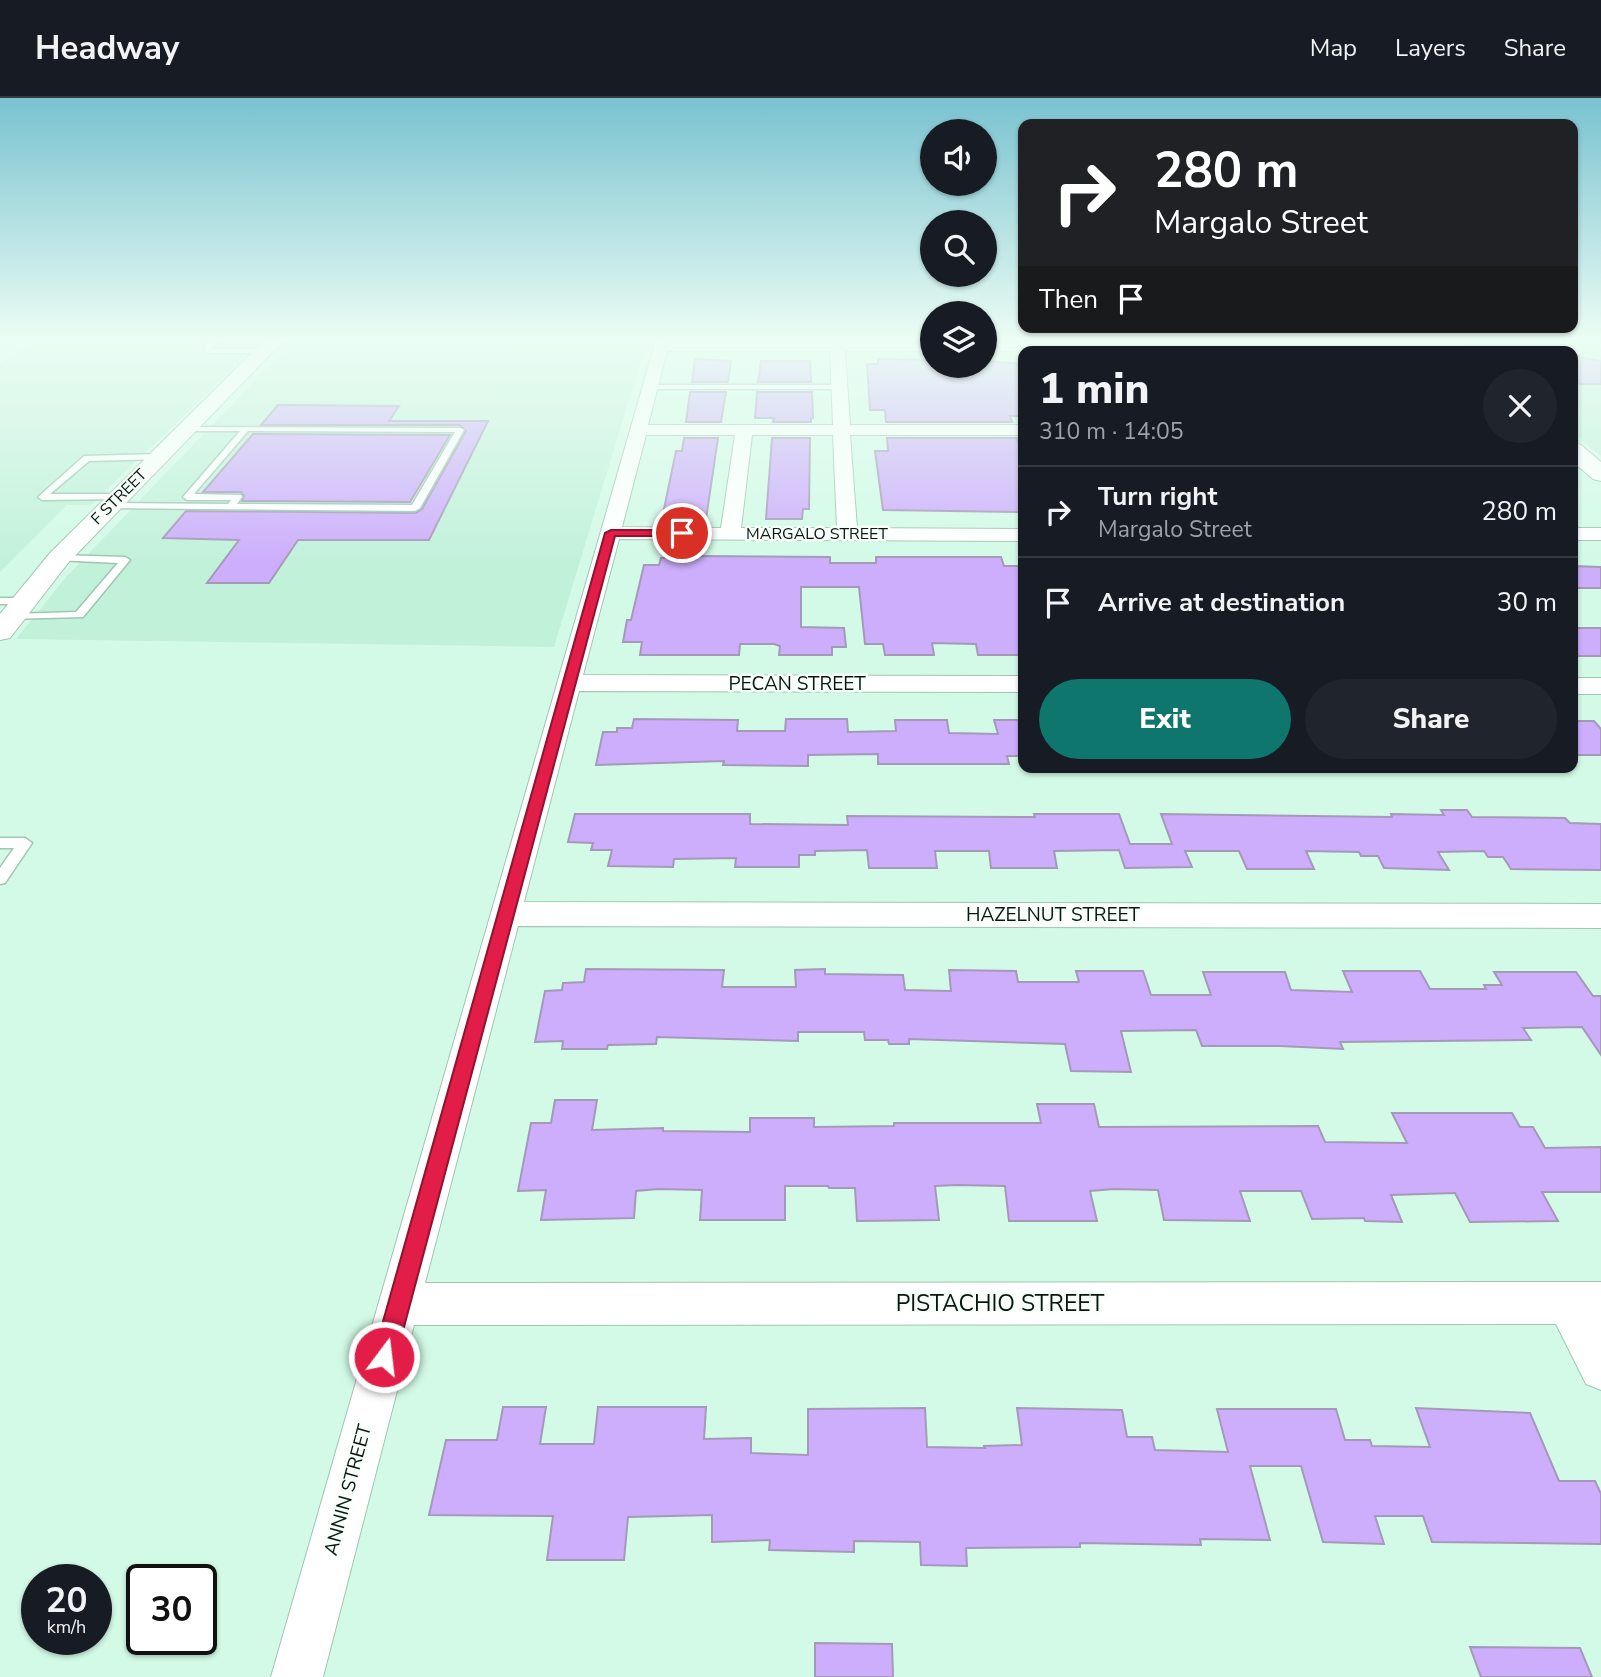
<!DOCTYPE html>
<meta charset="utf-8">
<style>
body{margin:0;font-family:"Nunito Sans",sans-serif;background:#20242c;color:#f1f3f6;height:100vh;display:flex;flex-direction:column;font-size:26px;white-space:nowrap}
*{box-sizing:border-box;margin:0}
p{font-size:23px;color:#9ea1a6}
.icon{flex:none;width:38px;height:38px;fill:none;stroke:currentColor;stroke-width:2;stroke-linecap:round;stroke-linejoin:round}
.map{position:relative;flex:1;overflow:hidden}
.drawer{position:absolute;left:1018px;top:248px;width:560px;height:427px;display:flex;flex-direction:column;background:#171b24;border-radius:14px;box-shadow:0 2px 5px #0004}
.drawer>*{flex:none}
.top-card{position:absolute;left:1018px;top:21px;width:560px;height:214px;border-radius:14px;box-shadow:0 2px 5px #0004;background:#202124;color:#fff;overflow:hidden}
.fabs{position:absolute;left:920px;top:21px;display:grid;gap:14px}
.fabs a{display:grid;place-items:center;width:77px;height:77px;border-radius:50%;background:#171b24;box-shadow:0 2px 5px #0004;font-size:35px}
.speed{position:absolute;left:21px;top:1466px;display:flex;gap:14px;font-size:35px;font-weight:700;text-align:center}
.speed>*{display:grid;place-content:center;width:91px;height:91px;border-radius:50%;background:#171b24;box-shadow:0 2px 5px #0004;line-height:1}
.speed small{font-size:18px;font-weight:400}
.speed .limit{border:4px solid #111;border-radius:10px;background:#fff;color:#111}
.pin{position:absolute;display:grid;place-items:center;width:60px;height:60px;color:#fff;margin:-30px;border:4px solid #fff;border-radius:50%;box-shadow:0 2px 7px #0007}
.me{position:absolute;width:77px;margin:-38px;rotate:15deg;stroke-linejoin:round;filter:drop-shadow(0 0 5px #0008)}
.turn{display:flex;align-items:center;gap:24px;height:147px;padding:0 21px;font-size:32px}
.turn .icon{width:91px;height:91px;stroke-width:2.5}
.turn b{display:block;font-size:49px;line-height:60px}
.then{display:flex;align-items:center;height:66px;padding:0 21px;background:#0003;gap:14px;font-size:26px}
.round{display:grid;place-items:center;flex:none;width:74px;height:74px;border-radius:37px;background:#20242c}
.head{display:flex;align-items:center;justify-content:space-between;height:119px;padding:0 21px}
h1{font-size:42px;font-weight:800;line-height:52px}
.primary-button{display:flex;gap:14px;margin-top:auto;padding:14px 21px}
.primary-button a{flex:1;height:80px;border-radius:42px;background:#0f766e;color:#fff;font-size:28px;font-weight:800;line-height:80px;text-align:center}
.primary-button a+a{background:#20242c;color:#f1f3f6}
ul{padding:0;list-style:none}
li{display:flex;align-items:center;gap:21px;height:91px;padding:0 21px;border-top:2px solid #363941}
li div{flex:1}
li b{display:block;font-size:26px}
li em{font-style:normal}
header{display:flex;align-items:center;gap:42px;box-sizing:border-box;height:98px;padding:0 35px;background:#171b24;border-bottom:2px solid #363941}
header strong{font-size:33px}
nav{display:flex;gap:38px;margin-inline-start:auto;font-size:24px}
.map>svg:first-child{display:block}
</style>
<header>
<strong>Headway</strong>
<nav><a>Map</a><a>Layers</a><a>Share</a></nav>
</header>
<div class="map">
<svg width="1601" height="1579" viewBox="0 0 1601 1579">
<rect width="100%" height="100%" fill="#d3fae7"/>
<g fill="#c2f1da">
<path d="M34 242H262L91 407H67L0 474V266Z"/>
<path d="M294 242H647L554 549 16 541 67 478Z"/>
<path d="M1457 242H1601V358L1573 335V254H1472Z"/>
</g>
<g fill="#cdaefc" stroke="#a599b8" stroke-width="2">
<path d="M1573 258 1601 263V286H1580L1573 281Z"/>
<path d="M695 261 731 263 728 284H692Z"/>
<path d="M878 261 933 262V268H985V263L1024 266V318H1010L1012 324H886L885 312H870L867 266H878Z"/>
<path d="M761 263H810L811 284H758Z"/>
<path d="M690 294H726L721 324H686Z"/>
<path d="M757 294H812L813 320H811V324H773L774 320H755Z"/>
<path d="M278 307 399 308 389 323H488L429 442H298L269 485H207L239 442 163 440 186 413 416 415 422 411 466 333 460 327H261Z"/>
<path d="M253 336 450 337 410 404 242 403 244 398 241 394H203Z"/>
<path d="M684 340H718L706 421H670L672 411H664L676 353H682Z"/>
<path d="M772 340H810L809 411H803L802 421H766Z"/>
<path d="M887 340H1017L1024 362V414L883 412 875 353H888Z"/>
<path d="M703 458 830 459V465H876V459H1001L1004 468H1020L1024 481V557H978L976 546 932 545 934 557H885L883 546H865L859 489H801V529L844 530 846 549H832V557H779L780 548 774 546H740L739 557H640L642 544H623L627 522H631L644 467H659L661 460Z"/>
<path d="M1573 468 1601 469V490H1573Z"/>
<rect x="1573" y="530" width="28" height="28"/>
<path d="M634 621 738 622 737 633H785L786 621H847L848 634 896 633 895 622H947L949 635 998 636 994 622H1018L1024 644V658H1007L1009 666H878V656L808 657V668L723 667 724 663 596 667 603 634H617V630H632Z"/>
<path d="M1573 623H1594L1601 631V657H1573Z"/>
<path d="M1441 712H1467L1472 719 1565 720 1570 725 1601 726V772L1511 771 1503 759H1488L1484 753 1438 754 1449 772 1384 770 1378 758H1361L1359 754 1306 753 1314 771H1247L1239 753H1185L1192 769 1125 770 1119 752 1054 753 1057 770H991L989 753H935L937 770H869L867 752 815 753V757H799V769H735L736 760 674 761 673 769 608 768 612 752H591L593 745 568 744 575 716H750V726L848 727 847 718 1035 719 1034 716H1119L1130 746H1172L1161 716 1392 719 1391 716 1444 717Z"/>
<path d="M586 871 724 872 722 889H796L795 872 825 871V876L903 877 905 892 951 893 949 872 1016 873 1018 884H1079L1076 873H1143L1151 897H1211L1203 874H1285L1291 892 1352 894 1343 873H1420L1430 891H1486L1484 887H1502L1494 874H1576L1593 898H1601V957L1582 929 1523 930 1531 942 1340 944 1343 951 1280 948H1202L1196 932 1121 933 1131 974 1071 973 1065 946 909 941V946H889L888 942H865L864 934H798V943L657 939 656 946 608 947 607 951H562L563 943 535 944 545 893 562 892 563 885 584 884Z"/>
<path d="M555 1002H597L592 1032 663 1030V1033L750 1034V1020H814V1029L894 1028V1025H1041L1037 1006H1094L1099 1029 1318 1028 1325 1044 1407 1045 1392 1015H1512L1520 1029H1533L1545 1050 1601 1049V1094H1542L1558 1123 1470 1124 1455 1095 1391 1097 1402 1124 1365 1123 1364 1120 1312 1121 1301 1093H1240L1250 1123 1164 1122 1158 1092 1114 1091 1090 1093 1097 1123H1009L1005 1088 957 1087 935 1088 939 1122 857 1123 855 1090H829L828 1088H785V1122H700L702 1092 658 1091 636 1093 634 1120 541 1122 546 1092 518 1093 531 1025H551Z"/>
<path d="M503 1309H546L540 1346H594L598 1309H706L704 1341 751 1340V1355L808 1357V1311L925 1310 927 1349 985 1350 984 1348 1022 1347 1017 1310 1122 1312 1127 1339H1152L1155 1352 1228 1354 1217 1311H1336L1345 1342H1370L1372 1348 1430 1349 1416 1310 1530 1315 1559 1383H1595L1601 1396V1446L1432 1444 1423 1418H1375L1384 1446 1323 1444 1301 1368H1250L1270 1442 1200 1441 1201 1447 1080 1445V1449L966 1450 967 1468 921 1467 920 1444 854 1443V1454L769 1452 770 1442 712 1444V1417L628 1419 624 1462H547L553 1418 429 1417 446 1342H497Z"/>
<path d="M815 1545 892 1546 893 1579H815Z"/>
<path d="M1470 1549 1580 1550 1592 1579H1481Z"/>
</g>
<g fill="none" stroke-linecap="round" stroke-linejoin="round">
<defs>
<g id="service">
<path d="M212 242H219L212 249V251H264L268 253 264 255H206L204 248Z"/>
<path d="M647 287H839L843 289 839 291H647Z"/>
<path d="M184 329 460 330 464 332 420 410 415 413 108 410V406L111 405 228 406 231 402H187L183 399 240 333H184ZM248 333 455 334 412 407 237 406 242 399 241 397 194 396Z"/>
<path d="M159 356 162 357V361L89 363 50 396H120L124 399 123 401 42 402 38 399 84 358Z"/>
<path d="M59 457 125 459 130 462 83 519 8 521 7 519 12 516 76 514 118 465 56 462 54 460Z"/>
<path d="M0 500H24L29 503 24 506H0Z"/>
<path d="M0 740H25L32 745 5 785 0 786V770L14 750H0Z"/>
</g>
<g id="minor">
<path d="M656 242H670V245H933V253H845L850 327H1024V337H850L857 430 1024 431V443L619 441 583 577 1024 578V594L579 593 524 804 1601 806V830L518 828 425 1185 1601 1184V1292L1586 1286 1556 1226 414 1227 323 1579H271ZM667 253H830L833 327H648ZM646 337H735L721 430 622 429ZM752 337H833L837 430H741Z"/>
<path d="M985 245H1452L1460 250 1455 254 985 253Z"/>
<rect x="1573" y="430" width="28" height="12"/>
<rect x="1573" y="580" width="28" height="16"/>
</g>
<g id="tertiary">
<path d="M265 242H284L68 465 10 540 0 542V516L50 455Z"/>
<path d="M1433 242H1453L1466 254H1445Z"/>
<path d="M1573 345 1581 347 1601 364V383L1593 381 1573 364Z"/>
</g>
</defs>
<use href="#service" stroke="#a0c5b3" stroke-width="3"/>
<use href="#minor" stroke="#a0c5b3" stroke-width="2"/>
<use href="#tertiary" stroke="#a0c5b3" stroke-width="2"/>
<use href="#service" fill="#fff" fill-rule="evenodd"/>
<use href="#minor" fill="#fff" fill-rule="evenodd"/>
<use href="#tertiary" fill="#fff" fill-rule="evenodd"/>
</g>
<linearGradient id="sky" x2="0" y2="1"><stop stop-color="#79c2d0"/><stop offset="0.52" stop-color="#ebfdf4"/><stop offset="1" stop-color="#ebfdf4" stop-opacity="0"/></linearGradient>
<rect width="1601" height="463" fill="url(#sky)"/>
<path fill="#e11d48" stroke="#92132f" stroke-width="2" d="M682 432 688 435 686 438H615L396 1259 392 1267 384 1271 376 1267 373 1259 605 435 611 432Z"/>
<g text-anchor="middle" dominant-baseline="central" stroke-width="5" stroke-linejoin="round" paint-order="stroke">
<g font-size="16" fill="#081610" stroke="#f7fffb">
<text transform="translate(119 399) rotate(-45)">F STREET</text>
<text x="817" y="436">MARGALO STREET</text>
</g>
<g font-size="19" fill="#081610" stroke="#f7fffb">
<text x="797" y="586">PECAN STREET</text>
<text x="1053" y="817">HAZELNUT STREET</text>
<text transform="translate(348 1392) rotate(-75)">ANNIN STREET</text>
</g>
<g font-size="23" fill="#081610" stroke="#f7fffb">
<text x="1000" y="1205">PISTACHIO STREET</text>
</g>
</g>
</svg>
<div class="fabs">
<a><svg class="icon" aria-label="sound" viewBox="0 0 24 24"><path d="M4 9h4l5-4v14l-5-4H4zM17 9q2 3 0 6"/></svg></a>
<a><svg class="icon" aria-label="search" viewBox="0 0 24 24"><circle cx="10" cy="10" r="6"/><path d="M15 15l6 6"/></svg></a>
<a><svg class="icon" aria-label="layers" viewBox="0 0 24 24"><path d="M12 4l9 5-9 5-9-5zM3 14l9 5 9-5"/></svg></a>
</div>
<div class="speed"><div>20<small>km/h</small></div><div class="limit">30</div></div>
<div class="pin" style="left:682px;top:435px;background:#d93025"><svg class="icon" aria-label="arrive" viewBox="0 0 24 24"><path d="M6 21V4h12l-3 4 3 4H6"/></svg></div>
<svg class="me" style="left:384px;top:1259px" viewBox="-20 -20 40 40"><circle r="17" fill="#e11d48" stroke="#fff" stroke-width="3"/><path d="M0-11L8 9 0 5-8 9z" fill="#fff"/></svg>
<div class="top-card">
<div class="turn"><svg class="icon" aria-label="right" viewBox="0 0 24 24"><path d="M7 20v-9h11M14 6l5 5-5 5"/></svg><div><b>280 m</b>Margalo Street</div></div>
<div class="then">Then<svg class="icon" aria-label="arrive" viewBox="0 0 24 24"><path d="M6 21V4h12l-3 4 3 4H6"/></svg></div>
</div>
<section class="drawer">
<div class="head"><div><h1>1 min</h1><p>310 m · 14:05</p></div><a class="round"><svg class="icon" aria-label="close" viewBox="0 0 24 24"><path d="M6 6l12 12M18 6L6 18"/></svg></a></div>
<ul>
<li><svg class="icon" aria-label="right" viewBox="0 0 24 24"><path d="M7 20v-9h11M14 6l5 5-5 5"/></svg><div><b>Turn right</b><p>Margalo Street</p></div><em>280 m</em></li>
<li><svg class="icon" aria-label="arrive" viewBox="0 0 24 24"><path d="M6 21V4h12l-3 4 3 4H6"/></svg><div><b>Arrive at destination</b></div><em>30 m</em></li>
</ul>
<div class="primary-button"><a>Exit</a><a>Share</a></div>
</section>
</div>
